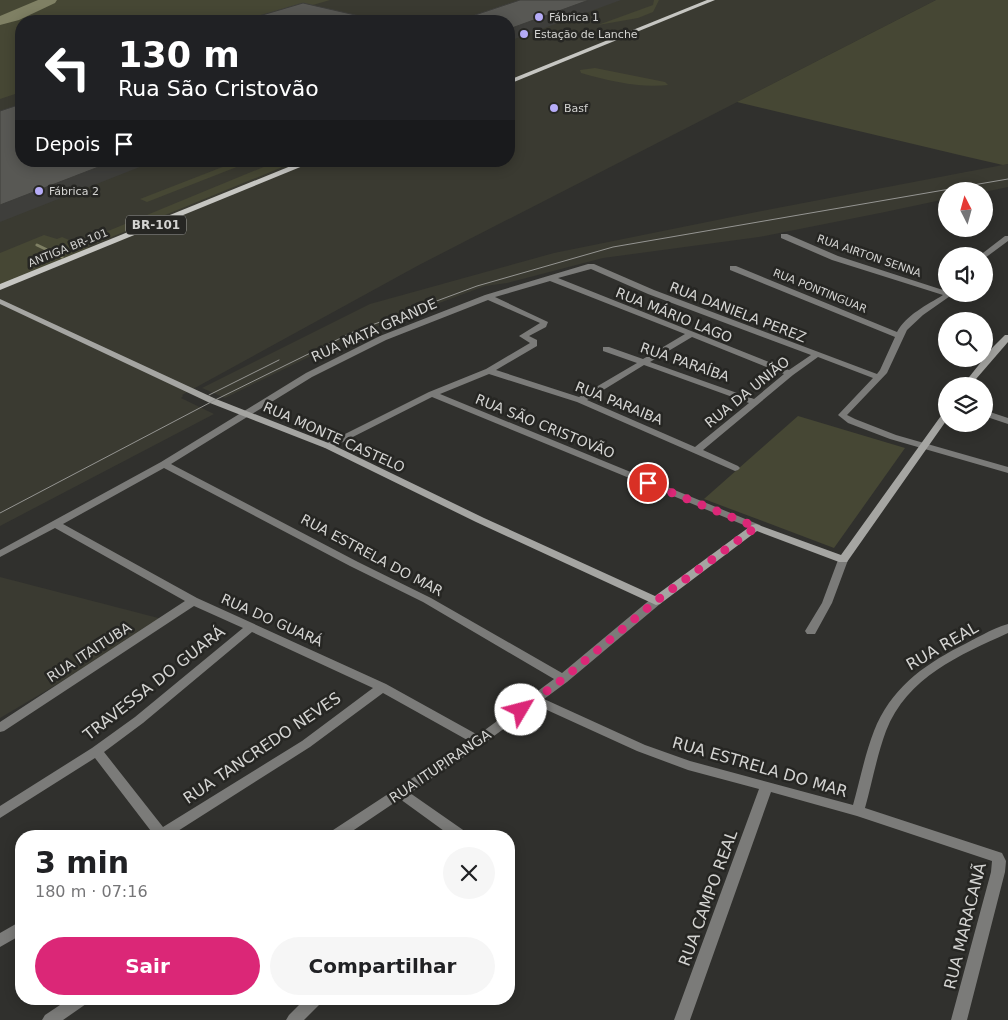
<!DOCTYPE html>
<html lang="pt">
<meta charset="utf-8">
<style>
body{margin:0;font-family:"DejaVu Sans",sans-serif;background:#f6f6f6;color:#202124;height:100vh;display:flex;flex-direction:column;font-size:19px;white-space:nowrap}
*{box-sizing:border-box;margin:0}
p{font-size:16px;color:#757577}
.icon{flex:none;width:28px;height:28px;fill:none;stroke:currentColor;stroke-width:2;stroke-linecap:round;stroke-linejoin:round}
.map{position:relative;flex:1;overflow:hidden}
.drawer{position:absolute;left:15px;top:830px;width:500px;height:175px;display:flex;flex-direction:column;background:#fff;border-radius:20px;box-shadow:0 2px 12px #0003}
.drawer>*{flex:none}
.banner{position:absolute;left:15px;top:15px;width:500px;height:152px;border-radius:20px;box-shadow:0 2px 12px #0003;background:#202124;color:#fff;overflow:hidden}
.needle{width:32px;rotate:354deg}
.buttons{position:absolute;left:938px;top:182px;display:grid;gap:10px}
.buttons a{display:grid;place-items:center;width:55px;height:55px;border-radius:50%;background:#fff;box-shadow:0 2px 12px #0003;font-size:25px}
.pin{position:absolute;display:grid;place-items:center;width:42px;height:42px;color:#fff;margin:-21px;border:2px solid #fff;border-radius:50%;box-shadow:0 1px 5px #0007}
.me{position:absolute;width:55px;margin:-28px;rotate:53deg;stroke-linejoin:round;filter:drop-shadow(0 0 4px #0008)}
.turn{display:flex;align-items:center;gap:18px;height:105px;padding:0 20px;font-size:22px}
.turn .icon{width:65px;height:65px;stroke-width:2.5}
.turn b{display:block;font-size:35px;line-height:42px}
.then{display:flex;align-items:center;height:48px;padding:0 20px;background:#0003;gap:10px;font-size:19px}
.round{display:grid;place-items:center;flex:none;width:52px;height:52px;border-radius:26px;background:#f6f6f6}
.head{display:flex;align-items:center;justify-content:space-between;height:85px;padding:0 20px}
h1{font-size:30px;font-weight:600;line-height:38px}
.cta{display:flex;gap:10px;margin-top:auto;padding:10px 20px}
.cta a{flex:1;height:58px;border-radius:30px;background:#db2777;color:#fff;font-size:20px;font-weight:600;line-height:58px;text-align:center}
.cta a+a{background:#f6f6f6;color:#202124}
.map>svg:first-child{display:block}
</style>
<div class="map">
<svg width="1008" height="1020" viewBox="0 0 1008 1020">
<rect width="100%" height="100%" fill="#30302d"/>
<g fill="#3a3a31">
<path d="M315 0H936L419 265 182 395 183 396 181 398 214 414 0 526V93L21 87V161H509V21H243Z"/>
<path d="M1008 164V187L984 192 946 191V199L885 212 759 237 603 258 507 283 485 286 356 334 225 398 202 388 370 304 554 253 772 209Z"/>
<path d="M0 577 166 620 0 718Z"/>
</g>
<g fill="#464734">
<path d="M0 0H330L258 21H21V92L0 99Z"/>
<path d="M654 0H659L653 12 638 18 598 25 653 5Z"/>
<path d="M936 0H1008V164L1003 165 968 157 737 102Z"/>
<path d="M595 68 665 82 668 85C639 88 609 81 581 73L580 70Z"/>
<path d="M238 161H252L147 202 140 199Z"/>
<path d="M278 161H290L280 168 87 247 94 250 0 288V253L44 235 57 239 62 237 81 245 96 236Z"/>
<path d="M798 416 905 448 834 548 704 499Z"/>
</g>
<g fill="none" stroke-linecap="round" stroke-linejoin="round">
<path stroke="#7f8064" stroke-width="3" d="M37 245 62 257"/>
<path fill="#7f8064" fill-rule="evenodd" d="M38 0H57L55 3 19 20 0 25V16Z"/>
<g fill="#7b7b79" fill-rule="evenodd">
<path d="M781 234H787L838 256 946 291V294H953L923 315 907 330 887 373 847 415 855 419 896 435 1008 467V473L890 439 848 423 838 415 873 378 818 357 793 375 703 450 738 466 740 468 738 470 735 471 577 402 489 374 440 394 760 525 761 527 760 529 756 530 432 397 331 448H325L323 446 325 444 429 392 486 369 530 343 519 336 540 323 488 300 386 340 312 377 171 464 358 562 431 598 562 673 652 598H660L661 601 660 604 567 682 544 699 645 745 690 761 853 805C860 780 865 754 874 731 890 690 922 666 959 647 975 639 991 629 1008 624V633C960 655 907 677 886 731 877 755 872 783 865 808L1002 853 1006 861 1005 872 967 1020H951L991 872 992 861 857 816 771 792 690 1020H674L759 789 688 770 637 751 536 705 483 744 410 793 466 832 468 836H451L400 799 345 836H328L330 832 469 741 383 693 310 747 170 836H153L154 835 95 758 0 818V806L92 748 135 717 243 628 194 606 4 731 0 732V722L185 601 55 528 0 557V550L161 462 306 373 380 336 485 295 588 264H594L654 290 877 374 880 370 895 337 730 270V266H736L897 332C906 315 927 305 943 295L832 260 781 238ZM591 269 648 294 811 355 789 370 558 278ZM550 281 685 334 643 359 609 347H603V351L637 363 579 397 496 370 537 346V340L529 336 546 327 548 322 495 297ZM692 337 784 374 754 399 650 362ZM644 365 749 403 695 447 587 400ZM164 468 350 566 423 602 554 679 478 735 386 684 197 598 63 524ZM252 632 373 688 302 741 163 827 104 752 143 723Z"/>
<path d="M1005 236H1008V241L985 258 979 256Z"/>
<path d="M984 410 1008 418V424L984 416Z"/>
<path d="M843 557 848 560 832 603 815 634H807L805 631 822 603 838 560Z"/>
<path d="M21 921V935L0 947V933Z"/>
<path d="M69 999H89L86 1004 63 1020H42L45 1015Z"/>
<path d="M305 999H323L320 1004 304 1020H286L289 1015Z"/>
</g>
<g fill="#a5a5a2" fill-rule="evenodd">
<path d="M0 299 216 399 331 444 484 518 655 596 752 525 756 524 841 555 943 413 946 412V421L847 562H839L757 531 660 604 656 605 476 522 325 448 210 403 0 304Z"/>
<path d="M1005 335H1008V342L970 386H962L993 347Z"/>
</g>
<g fill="#c6c6c2" fill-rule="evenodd">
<path d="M707 0H715L509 84V80Z"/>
<path d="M303 161H315L0 290V284Z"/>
</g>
<g stroke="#959592" stroke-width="1">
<path d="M209 395 279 360"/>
<path d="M0 513 213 401 353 332 477 286 613 247 1008 179"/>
</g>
</g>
<g fill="#3e3e3b">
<path d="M589 0H621L509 41V29Z"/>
<path d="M364 17V21H351Z"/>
<path d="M114 161H155L0 222V205Z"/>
</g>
<g fill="#585854" stroke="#3e3e3b">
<path d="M520 0H589L509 29V21H457Z"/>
<path d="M303 3 364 17 351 21H242Z"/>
<path d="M21 104V161H114L0 205V111Z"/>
</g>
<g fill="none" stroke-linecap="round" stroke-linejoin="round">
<path stroke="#db2777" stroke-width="9" stroke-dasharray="0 16.2" d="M521 710 563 679 656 601 756 527 648 483"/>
</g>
<g fill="#b6acf8" stroke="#262623" stroke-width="2">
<circle cx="539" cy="17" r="5"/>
<circle cx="524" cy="34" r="5"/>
<circle cx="554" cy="108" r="5"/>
<circle cx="39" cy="191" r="5"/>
</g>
<g text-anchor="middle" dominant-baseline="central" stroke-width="5" stroke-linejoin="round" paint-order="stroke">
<g font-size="11" fill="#d4d4d2" stroke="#262623" text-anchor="start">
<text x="549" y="17">Fábrica 1</text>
<text x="534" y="34">Estação de Lanche</text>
<text x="564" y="108">Basf</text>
<text x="49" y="191">Fábrica 2</text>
</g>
<g font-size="11" fill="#d4d4d2" stroke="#262623">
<text transform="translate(68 248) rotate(-22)">ANTIGA BR-101</text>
<text transform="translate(869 256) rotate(19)">RUA AIRTON SENNA</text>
<text transform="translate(820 291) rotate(22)">RUA PONTINGUAR</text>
</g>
<rect fill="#262623" stroke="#a0a09e" stroke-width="1" x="126" y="215.5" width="60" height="19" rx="4"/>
<g font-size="12" font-weight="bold" fill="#d4d4d2">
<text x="156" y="225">BR-101</text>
</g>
<g font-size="14" fill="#d4d4d2" stroke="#262623">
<text transform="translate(738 312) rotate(21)">RUA DANIELA PEREZ</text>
<text transform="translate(674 315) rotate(22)">RUA MÁRIO LAGO</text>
<text transform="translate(374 330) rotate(-24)">RUA MATA GRANDE</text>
<text transform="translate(685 362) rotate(19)">RUA PARAÍBA</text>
<text transform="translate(747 392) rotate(-39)">RUA DA UNIÃO</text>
<text transform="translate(619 403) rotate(22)">RUA PARAIBA</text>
<text transform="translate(545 426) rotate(22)">RUA SÃO CRISTOVÃO</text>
<text transform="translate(334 437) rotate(24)">RUA MONTE CASTELO</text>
<text transform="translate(372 555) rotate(28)">RUA ESTRELA DO MAR</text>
<text transform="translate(272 620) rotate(24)">RUA DO GUARÁ</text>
<text transform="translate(89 652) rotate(-33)">RUA ITAITUBA</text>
<text transform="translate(440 766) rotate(-34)">RUA ITUPIRANGA</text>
</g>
<g font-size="16" fill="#d4d4d2" stroke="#262623">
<text transform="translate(942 646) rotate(-30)">RUA REAL</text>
<text transform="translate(154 683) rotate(-38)">TRAVESSA DO GUARÁ</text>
<text transform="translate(262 748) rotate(-34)">RUA TANCREDO NEVES</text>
<text transform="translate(760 767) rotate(16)">RUA ESTRELA DO MAR</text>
<text transform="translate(708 898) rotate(-70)">RUA CAMPO REAL</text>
<text transform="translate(965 926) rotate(-76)">RUA MARACANÃ</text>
</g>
</g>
</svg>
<div class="buttons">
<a><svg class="needle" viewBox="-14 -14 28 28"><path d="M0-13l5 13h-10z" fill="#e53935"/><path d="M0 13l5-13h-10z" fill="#757577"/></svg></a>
<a><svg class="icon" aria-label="sound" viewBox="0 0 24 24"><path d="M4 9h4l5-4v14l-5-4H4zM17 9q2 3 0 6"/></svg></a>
<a><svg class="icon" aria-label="search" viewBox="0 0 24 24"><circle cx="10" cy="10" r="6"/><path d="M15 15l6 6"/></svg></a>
<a><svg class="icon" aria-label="layers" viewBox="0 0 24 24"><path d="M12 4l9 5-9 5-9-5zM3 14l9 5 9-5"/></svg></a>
</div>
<div class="pin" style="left:648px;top:483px;background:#d93025"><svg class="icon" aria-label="arrive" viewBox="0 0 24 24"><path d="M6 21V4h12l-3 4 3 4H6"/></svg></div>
<svg class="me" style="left:521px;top:710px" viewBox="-20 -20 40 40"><circle r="19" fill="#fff"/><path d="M0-13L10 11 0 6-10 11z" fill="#db2777"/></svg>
<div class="banner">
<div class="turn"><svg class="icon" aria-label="left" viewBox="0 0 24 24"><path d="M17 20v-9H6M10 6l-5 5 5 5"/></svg><div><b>130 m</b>Rua São Cristovão</div></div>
<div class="then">Depois<svg class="icon" aria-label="arrive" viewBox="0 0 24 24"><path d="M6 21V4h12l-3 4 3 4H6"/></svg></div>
</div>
<section class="drawer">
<div class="head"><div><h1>3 min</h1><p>180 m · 07:16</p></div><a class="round"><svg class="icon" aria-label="close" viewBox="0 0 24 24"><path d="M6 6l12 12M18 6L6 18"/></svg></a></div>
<div class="cta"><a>Sair</a><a>Compartilhar</a></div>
</section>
</div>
